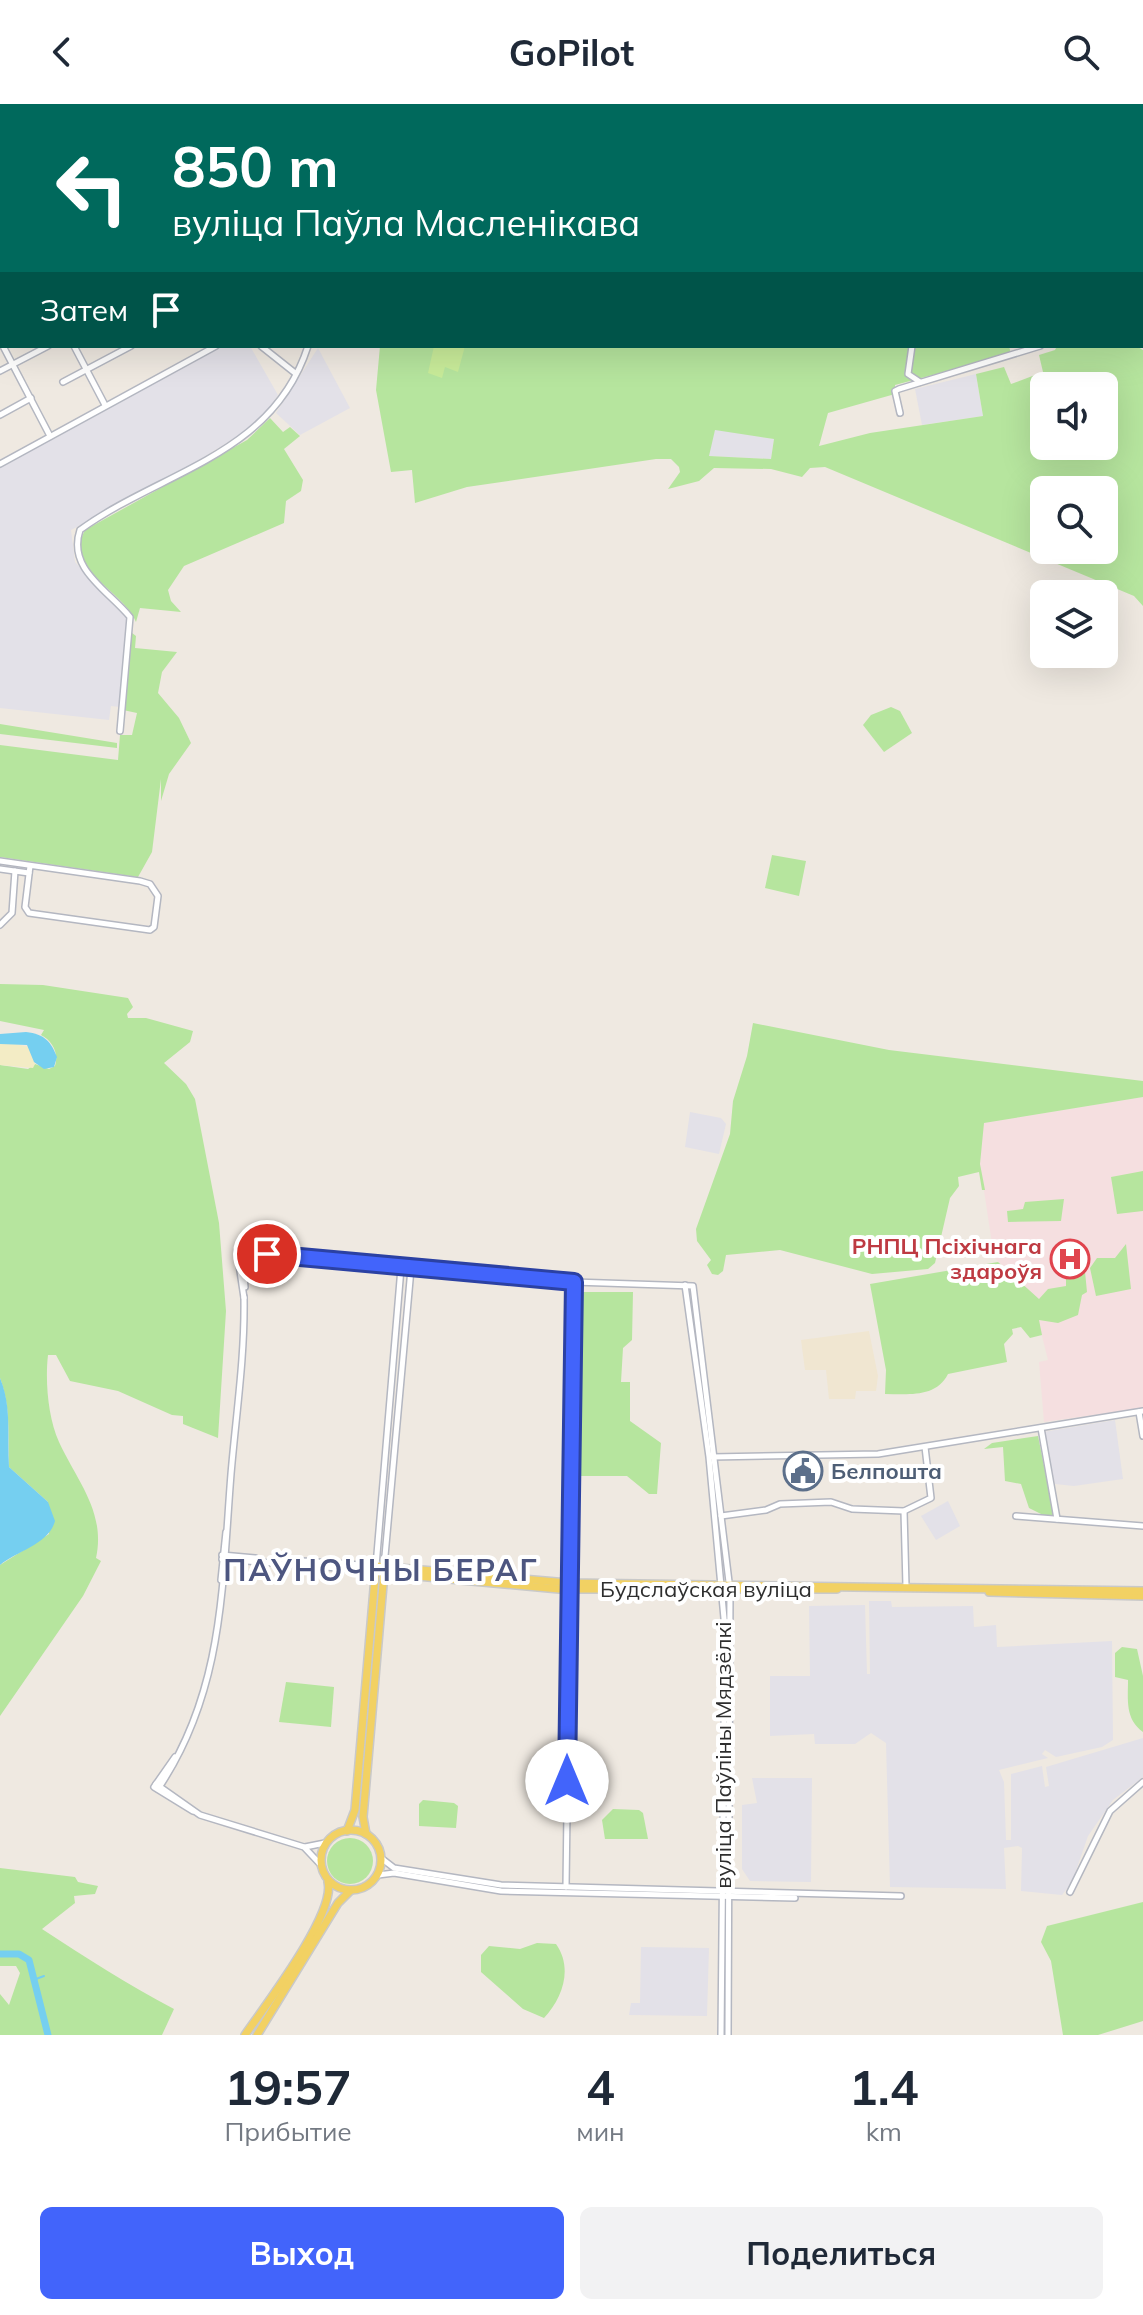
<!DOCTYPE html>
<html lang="ru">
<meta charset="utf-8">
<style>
body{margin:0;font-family:Mulish,sans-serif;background:#f2f2f3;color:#1f2937;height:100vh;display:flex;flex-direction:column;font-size:30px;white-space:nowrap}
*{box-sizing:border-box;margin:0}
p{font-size:26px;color:#747a83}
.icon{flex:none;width:44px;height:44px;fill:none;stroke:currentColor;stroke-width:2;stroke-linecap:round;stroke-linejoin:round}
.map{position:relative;height:1931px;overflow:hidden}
.drawer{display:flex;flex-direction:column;background:#fff;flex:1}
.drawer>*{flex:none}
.banner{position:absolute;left:0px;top:0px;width:1144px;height:244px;box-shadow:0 8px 32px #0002;background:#00695c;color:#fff;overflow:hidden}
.fabs{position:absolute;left:1030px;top:268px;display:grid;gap:16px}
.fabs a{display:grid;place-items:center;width:88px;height:88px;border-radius:12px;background:#fff;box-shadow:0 8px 32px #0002;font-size:40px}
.pin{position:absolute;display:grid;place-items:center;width:68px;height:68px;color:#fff;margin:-34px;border:4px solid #fff;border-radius:50%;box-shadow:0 2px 8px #0007}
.me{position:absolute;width:88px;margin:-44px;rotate:0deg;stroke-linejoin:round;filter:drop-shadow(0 0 6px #0008)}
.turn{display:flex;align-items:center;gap:28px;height:168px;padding:0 40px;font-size:36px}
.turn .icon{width:104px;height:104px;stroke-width:2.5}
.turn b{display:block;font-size:56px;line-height:68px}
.then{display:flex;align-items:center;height:76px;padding:0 40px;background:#0003;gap:16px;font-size:30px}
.eta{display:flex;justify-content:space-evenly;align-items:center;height:136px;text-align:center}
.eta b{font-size:48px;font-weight:700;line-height:56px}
.action{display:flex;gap:16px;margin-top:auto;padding:16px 40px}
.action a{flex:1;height:92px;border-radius:12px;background:#4264fb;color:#fff;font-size:32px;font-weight:700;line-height:92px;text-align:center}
.action a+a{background:#f2f2f3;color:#1f2937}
header{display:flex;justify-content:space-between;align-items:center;height:104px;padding:0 40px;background:#fff;font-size:36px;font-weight:700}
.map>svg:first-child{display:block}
</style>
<header><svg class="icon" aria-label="back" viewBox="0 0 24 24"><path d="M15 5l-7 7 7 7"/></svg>GoPilot<svg class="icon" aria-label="search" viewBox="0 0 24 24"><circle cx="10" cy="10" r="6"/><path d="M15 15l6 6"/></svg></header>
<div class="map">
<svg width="1143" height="1931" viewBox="0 0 1143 1931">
<rect width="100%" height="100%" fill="#efe9e1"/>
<g fill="#e3e1e8">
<path d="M222 242H250L278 291 269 304 249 325 170 374 71 426 75 458 128 514 120 603 111 602 109 616 0 604V361Z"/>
<path d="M318 244 350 304 300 331 276 309Z"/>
<path d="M976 270 983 312 922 321 915 285Z"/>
<path d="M715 325 774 335 771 355 708 352Z"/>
<path d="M690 1008 721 1014 726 1020 719 1050 685 1043Z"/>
<path d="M1115 1316 1123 1375 1074 1382 1055 1380 1043 1328Z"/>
<path d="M948 1397 960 1422 936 1436 921 1412Z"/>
<path d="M869 1497H891L892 1503 973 1502 974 1523 996 1521 997 1543 1112 1537 1113 1636 1102 1643 1056 1653 1045 1646 1042 1650 1048 1654 999 1666 1004 1678 1006 1736H1011V1670L1042 1662 1045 1683 1049 1682 1046 1663 1143 1634V1673L1113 1696 1088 1732 1072 1778 1062 1791 1021 1787 1022 1744 1018 1742 1004 1744 1006 1785 890 1783 886 1639 871 1629 855 1640H815L814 1630 770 1632V1572H810L809 1502 865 1501 867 1570H870Z"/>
<path d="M752 1674H812L811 1778 750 1777 742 1765V1701L757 1699Z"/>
<path d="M641 1843 709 1844 707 1912 629 1911 631 1899H640Z"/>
</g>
<path fill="#f0e6d1" d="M869 1227 878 1272 876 1287H856L855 1295H829L826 1266H805L801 1236Z"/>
<path fill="#f5dfe0" d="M1143 993V1304L1044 1318 1039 1258 1048 1256 1038 1216 1050 1214 994 1153 980 1060 983 1019Z"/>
<g fill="#b6e59e" fill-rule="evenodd">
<path d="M0 0H318L2 2V21Z"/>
<path d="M380 242H1009L1011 250 895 281V290L828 309 819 342 870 329 983 312 976 270 1004 263 1011 280 1043 268 1039 251 1055 246 1057 242H1136L1143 246V502L1134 492 825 363 810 364 802 373 771 365 714 364 699 377 668 385 680 368 679 363 671 355H656L467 383 415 399 412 366 391 368 376 286ZM1044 282H1104V342H1044ZM715 326 774 335 771 355 709 352ZM1044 386H1104V446H1044Z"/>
<path d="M270 314 283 328 290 323 300 332 284 345 303 376 301 387 286 397 284 419 184 462 168 486 171 497 181 508 140 504 136 518C124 487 63 466 85 426L247 336Z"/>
<path d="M132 529 136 532 135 544 177 548 162 568 158 589 179 614 191 639 169 670 161 697V675L152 748 138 773 0 753V641L118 656 120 631H132L137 609 123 606Z"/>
<path d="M891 603 900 607 912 629 884 648 863 621 871 611Z"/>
<path d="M0 620 117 639V644L0 630Z"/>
<path d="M772 751 806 757 799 792 765 784Z"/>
<path d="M0 880 43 881 128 894 133 903 127 910 128 914H146L193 927 190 938 164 959 186 980 195 995 219 1119 226 1207 218 1334 183 1320V1312L172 1311 118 1287 70 1277 56 1251H48C45 1277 48 1314 59 1338 77 1377 106 1408 96 1454L101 1457 83 1492 0 1612V1461L49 1430 48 1398 9 1363C8 1332 11 1303 0 1274V961L28 965 35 960 49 965 55 962C59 950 53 937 41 931L44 926 0 917Z"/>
<path d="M753 919 889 946 1143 977V993L984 1019 980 1060 985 1086H982L979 1068 958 1073 959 1082 950 1094 935 1159 928 1165 872 1170 780 1146 726 1151 723 1167 718 1171 712 1170 707 1161 711 1156 697 1137 696 1125 730 1030 733 997 747 952Z"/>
<path d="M1143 1067V1107L1117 1110 1111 1073Z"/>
<path d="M1064 1095 1061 1117 1008 1118 1007 1107 1023 1105 1025 1098Z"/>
<path d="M1126 1140 1131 1185 1096 1192 1090 1164 1097 1154H1115Z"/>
<path d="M1076 1147H1083L1087 1188 1082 1191 1078 1211 1058 1219 1039 1216 1042 1231 1030 1234 1021 1223 1012 1225 1013 1230 1004 1240 1007 1258 948 1270C936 1294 908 1290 885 1290L886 1266 870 1180 998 1158 1039 1195 1048 1185 1066 1182V1166Z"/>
<path d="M583 1188H633L632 1236 623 1244 621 1278H630V1317L661 1339 657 1390H649L627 1372H579L580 1192Z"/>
<path d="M1038 1332 1054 1411H1043L1029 1404 1021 1380 1005 1377 1003 1343 984 1345 992 1339Z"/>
<path d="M1122 1543 1137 1545 1143 1572V1628C1125 1615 1128 1596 1128 1576L1115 1573V1549Z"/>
<path d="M286 1578 334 1583 331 1623 279 1618Z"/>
<path d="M423 1696 454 1699 458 1702 456 1724 419 1722V1700Z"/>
<path d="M613 1705 639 1706 643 1709 648 1735H605L602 1716Z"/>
<circle cx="350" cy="1757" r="23"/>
<path d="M0 1764 75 1773 78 1778 98 1782 95 1790 74 1792 75 1799 42 1825C85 1853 128 1881 174 1905L162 1931H0V1890L9 1901 20 1869 16 1862H0Z"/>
<path d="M1143 1798V1917L1098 1931H1063L1051 1857 1041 1838 1047 1822Z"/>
<path d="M537 1839 556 1840C573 1864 563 1894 544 1914L523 1905 481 1868V1851L489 1842 520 1845Z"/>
</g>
<path fill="#f3ecc5" d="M11 939 29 943 35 960 33 964 0 961V940Z"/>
<path fill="#c9ec9a" d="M434 242H465L458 268 445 263 442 274 428 269Z"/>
<g fill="#75cff0">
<path d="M26 928C45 930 51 938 57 953L54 963 44 965 34 958 27 941 0 940V930Z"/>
<path d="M0 1274C12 1303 7 1332 9 1363L48 1398 55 1417C49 1440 17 1447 0 1461Z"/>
</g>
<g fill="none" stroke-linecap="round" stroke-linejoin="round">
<path stroke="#75cff0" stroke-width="2" d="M36 1875 44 1872"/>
<path stroke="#75cff0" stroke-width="7" d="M0 1850H19L29 1856 48 1931"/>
<defs>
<g id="minor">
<path d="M580 0 600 2"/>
<path d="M482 2V0"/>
<path d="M723 2 724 0"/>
<path d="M785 2V0"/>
<path d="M838 2 839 0"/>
<path d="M930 2V0"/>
<path d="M0 65 2 67"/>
<path d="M0 77 2 75"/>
<path d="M1142 81 1143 80"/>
<path d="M0 127H2"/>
<path d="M0 172 2 162"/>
<path d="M1142 174 1143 173"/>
<path d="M0 224 2 222"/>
<path d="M3 242 50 332"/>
<path d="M74 242 105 301"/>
<path d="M261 242 295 269"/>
<path d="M912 242 908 270 920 278"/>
<path d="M0 267 48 242"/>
<path d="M63 278 131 242"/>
<path d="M900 309 895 287 899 285 1040 242"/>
<path d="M0 311 31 294"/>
<path d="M0 360 216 242"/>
<path d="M120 627 130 513C108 486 67 465 80 426 161 367 273 352 308 242"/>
<path d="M0 757 140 777 150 780 158 792 154 823 150 826 29 809 25 803 30 762"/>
<path d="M0 765 29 769"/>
<path d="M0 821 12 809 15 767"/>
<path d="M242 1147 245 1183"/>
<path d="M242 1151 267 1153"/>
<path d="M685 1181 709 1353 725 1525 721 1931"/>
<path d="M244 1194 237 1147 574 1178 693 1182 730 1486 728 1931"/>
<path d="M1139 1308 1143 1332"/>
<path d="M1041 1324 1057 1415"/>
<path d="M712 1353 878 1350 1143 1307"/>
<path d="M904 1407 906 1482"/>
<path d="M721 1412 766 1406 780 1400 831 1398 852 1405 904 1407 931 1394 925 1343"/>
<path d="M1016 1412 1143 1422"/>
<path d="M222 1451 255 1454"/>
<path d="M222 1455 376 1467"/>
<path d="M288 1456 376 1462 401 1164"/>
<path d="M384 1463 411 1165"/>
<path d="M221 1476 226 1428"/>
<path d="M175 1653 154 1683 193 1707"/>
<path d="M156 1680 200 1711 304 1743 320 1760"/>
<path d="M158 1685C224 1587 222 1482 231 1370 236 1311 245 1252 244 1193"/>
<path d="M305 1743 325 1739"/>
<path d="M381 1754 394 1764 501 1781 901 1792"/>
<path d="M378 1771 394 1769 501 1787 795 1794"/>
<path d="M566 1783 574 1178"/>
<path d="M1070 1788 1110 1707 1143 1678"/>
</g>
<g id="major">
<path d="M335 2V0"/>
<path d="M0 33 2 34"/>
<path d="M989 1488 1143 1492"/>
<circle cx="351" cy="1756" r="30"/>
<path d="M347 1727 355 1706 376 1462 568 1479 1143 1487"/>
<path d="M366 1730 363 1713 384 1469 559 1485H837"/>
<path d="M245 1931C265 1902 336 1810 328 1778"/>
<path d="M257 1931 338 1799 351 1786"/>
</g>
</defs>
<use href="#minor" stroke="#b4b7c1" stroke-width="8"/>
<use href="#major" stroke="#c9c9c9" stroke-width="10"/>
<use href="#minor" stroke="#fff" stroke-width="5"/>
<use href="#major" stroke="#f2d163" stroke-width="7"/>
</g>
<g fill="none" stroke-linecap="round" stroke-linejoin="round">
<defs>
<path id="route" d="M267 1150 574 1178 567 1677"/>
</defs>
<use href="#route" stroke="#2b41a3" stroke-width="20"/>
<use href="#route" stroke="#4264fb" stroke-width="14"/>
</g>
<defs>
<symbol id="hospital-ring" viewBox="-11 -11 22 22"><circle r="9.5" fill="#fff" stroke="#e0444e" stroke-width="1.5"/><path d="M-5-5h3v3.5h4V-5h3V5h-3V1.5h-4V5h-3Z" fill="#e0444e"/></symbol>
<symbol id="civic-ring" viewBox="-11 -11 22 22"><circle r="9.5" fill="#fff" stroke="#5c6f8a" stroke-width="1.5"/><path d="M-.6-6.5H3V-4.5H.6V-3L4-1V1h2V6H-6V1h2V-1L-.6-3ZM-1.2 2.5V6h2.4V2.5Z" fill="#5c6f8a"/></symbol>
</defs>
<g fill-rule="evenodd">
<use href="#hospital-ring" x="1048" y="1133" width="44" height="44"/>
<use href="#civic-ring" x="781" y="1345" width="44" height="44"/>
</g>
<g text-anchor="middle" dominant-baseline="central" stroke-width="8" stroke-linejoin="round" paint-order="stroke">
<g font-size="22" font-weight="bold" fill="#be3a42" stroke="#fff" text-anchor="end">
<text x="1042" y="1142">РНПЦ Псіхічнага<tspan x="1042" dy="25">здароўя</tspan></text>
</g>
<g font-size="22" font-weight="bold" fill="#4e5e75" stroke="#fff" text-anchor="start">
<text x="831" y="1367">Белпошта</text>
</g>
<g font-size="22" fill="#2e2e2e" stroke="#fff">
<text x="706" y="1485">Будслаўская вуліца</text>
<text transform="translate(723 1651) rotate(-90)">вуліца Паўліны Мядзёлкі</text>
</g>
<g font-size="30" font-weight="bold" letter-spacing="2" fill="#4d5680" stroke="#fff">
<text x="381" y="1466">ПАЎНОЧНЫ БЕРАГ</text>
</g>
</g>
</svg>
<div class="fabs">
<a><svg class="icon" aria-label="sound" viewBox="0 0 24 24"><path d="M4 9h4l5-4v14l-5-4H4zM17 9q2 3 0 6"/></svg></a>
<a><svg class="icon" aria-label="search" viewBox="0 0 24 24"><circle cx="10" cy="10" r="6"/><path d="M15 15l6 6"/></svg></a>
<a><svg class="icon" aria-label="layers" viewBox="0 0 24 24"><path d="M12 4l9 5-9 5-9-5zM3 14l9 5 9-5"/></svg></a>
</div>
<div class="pin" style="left:267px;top:1150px;background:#d93025"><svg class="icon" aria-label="arrive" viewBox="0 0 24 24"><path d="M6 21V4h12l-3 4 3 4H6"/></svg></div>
<svg class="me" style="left:567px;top:1677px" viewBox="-20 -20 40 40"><circle r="19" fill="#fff"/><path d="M0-13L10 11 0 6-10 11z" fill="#4264fb"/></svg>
<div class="banner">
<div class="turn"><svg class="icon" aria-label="left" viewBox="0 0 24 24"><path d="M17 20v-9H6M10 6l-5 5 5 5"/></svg><div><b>850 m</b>вуліца Паўла Масленікава</div></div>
<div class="then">Затем<svg class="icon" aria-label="arrive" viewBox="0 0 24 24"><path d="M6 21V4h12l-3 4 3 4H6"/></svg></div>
</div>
</div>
<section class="drawer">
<div class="eta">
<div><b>19:57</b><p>Прибытие</p></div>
<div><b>4</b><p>мин</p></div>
<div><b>1.4</b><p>km</p></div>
</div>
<div class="action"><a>Выход</a><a>Поделиться</a></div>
</section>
